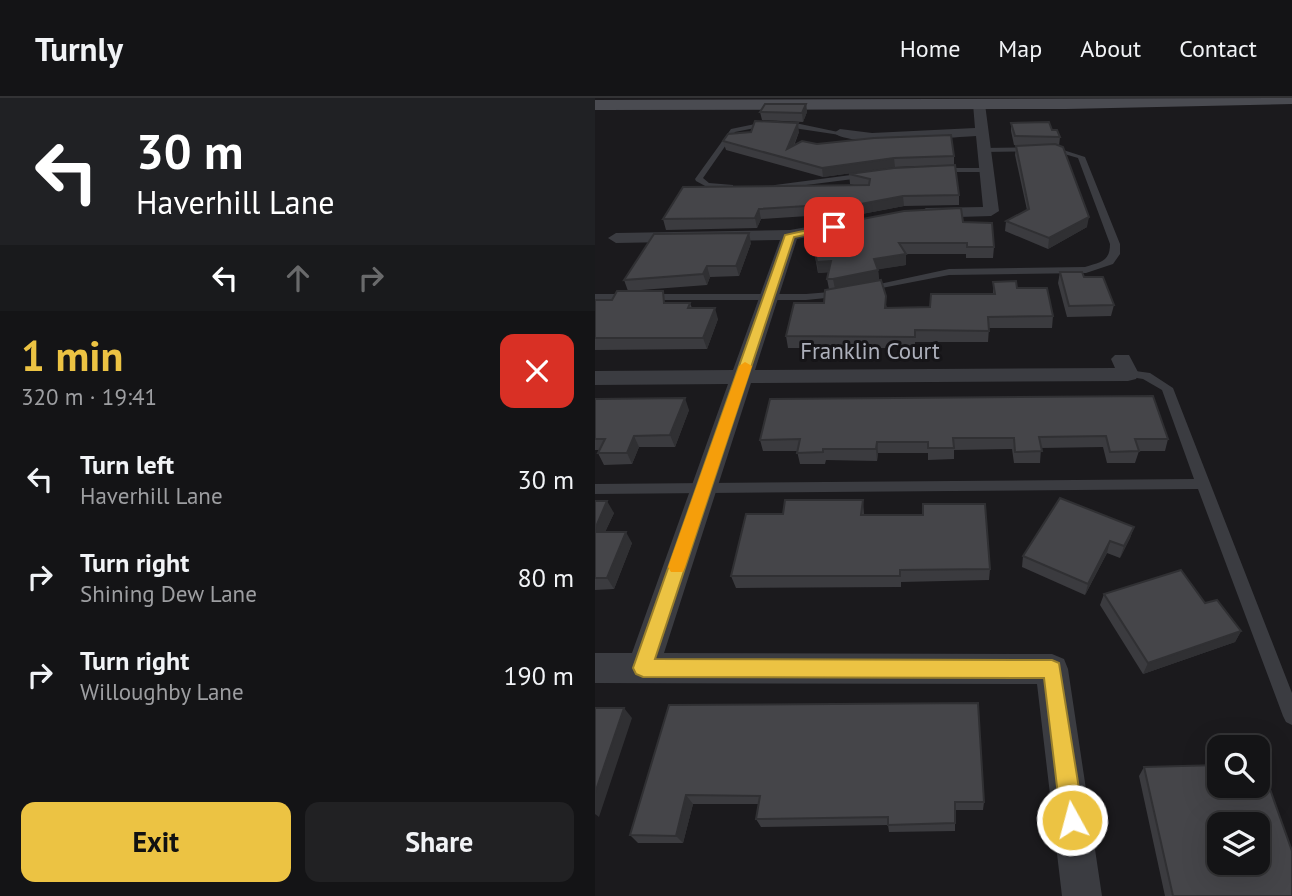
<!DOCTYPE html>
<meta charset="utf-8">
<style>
body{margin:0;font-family:"PT Sans",sans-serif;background:#212123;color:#f1f3f6;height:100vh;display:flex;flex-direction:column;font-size:26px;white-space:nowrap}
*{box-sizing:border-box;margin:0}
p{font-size:23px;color:#9d9ea1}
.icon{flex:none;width:38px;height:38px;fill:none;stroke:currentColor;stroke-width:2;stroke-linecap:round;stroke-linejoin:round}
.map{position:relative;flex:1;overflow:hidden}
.details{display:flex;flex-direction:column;background:#141416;width:595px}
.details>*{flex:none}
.top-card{background:#202124;color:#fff;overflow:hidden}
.tools{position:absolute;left:612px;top:637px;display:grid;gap:14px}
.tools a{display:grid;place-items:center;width:63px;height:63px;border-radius:14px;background:#141416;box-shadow:0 7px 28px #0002,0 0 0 2px #333335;font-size:35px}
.pin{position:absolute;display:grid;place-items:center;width:60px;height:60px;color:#fff;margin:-30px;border-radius:14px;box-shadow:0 4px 10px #0006}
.me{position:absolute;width:77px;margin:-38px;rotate:353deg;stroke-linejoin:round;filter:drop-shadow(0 0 5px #0008)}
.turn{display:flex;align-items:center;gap:24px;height:147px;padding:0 21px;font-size:32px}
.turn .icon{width:91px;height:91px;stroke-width:2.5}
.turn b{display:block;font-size:49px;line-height:60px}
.lanes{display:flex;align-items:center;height:66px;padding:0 21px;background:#0003;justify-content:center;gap:35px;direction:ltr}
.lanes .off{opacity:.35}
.round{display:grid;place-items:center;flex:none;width:74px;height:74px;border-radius:14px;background:#212123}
.overview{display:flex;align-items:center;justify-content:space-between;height:119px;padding:0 21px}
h1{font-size:42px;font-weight:700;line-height:52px;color:#ecc343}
.cta{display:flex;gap:14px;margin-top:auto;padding:14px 21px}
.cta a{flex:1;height:80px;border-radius:14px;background:#ecc343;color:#111;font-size:28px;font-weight:700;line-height:80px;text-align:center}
.cta a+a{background:#212123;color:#f1f3f6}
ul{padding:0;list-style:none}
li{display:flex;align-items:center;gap:21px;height:98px;padding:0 21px}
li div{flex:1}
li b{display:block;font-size:26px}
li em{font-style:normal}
header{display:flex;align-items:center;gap:42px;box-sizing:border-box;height:98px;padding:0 35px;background:#141416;border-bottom:2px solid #333335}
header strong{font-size:33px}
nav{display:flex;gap:38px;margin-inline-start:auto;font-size:24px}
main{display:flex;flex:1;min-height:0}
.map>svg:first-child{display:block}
</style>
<header>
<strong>Turnly</strong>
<nav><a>Home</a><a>Map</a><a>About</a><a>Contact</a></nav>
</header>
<main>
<section class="details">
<div class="top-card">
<div class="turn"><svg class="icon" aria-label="left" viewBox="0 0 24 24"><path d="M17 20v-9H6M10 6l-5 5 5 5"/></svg><div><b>30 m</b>Haverhill Lane</div></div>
<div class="lanes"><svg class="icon" aria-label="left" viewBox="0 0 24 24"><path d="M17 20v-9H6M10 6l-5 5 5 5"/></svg><svg class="icon off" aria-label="ahead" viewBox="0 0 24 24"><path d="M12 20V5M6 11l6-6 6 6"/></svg><svg class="icon off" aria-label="right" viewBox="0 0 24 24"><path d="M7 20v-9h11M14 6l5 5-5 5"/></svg></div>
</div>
<div class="overview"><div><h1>1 min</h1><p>320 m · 19:41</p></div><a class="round" style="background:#d93025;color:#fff"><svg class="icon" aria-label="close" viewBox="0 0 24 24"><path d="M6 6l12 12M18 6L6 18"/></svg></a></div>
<ul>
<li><svg class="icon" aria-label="left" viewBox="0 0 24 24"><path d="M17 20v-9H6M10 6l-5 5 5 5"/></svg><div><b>Turn left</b><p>Haverhill Lane</p></div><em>30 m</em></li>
<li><svg class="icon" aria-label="right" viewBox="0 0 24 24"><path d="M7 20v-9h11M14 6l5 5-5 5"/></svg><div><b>Turn right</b><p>Shining Dew Lane</p></div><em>80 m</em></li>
<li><svg class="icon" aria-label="right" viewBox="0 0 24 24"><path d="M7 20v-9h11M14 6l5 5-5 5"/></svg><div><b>Turn right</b><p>Willoughby Lane</p></div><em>190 m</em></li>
</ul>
<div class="cta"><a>Exit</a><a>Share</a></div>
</section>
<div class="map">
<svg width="697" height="798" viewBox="0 0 697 798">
<rect width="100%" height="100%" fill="#1b1a1d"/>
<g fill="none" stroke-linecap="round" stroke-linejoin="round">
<g fill="#3b3c41" fill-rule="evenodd">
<path d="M165 25 205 26 248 35 245 37 192 29H165L140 34 108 80 114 85 138 87V91L112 89 101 83 100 81 136 31Z"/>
<path d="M459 49 490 59 525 146V156L518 166 491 175 354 177 266 194V190L354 171 490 169C505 164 515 164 515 146L483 60 459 53 388 54 384 52 388 50Z"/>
<path d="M340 70H391L395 72 391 74H343L339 72Z"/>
<path d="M271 75 275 77 274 79 180 91 176 89 180 87Z"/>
<path d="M247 193 251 194V198L211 202H0V196H211Z"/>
<path d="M533 272 555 275 578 290 697 595V627L691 624 688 618 603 391 0 396V386L599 381 567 292 548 281 529 278V274Z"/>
</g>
<g fill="#3b3c41" fill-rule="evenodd">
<path d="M384 2 390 6 404 113 396 118 331 120 323 115 331 110 388 109 381 38C354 39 257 50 239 35L245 31 277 35 380 30 378 6Z"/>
<path d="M252 122 260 127 258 130 202 141 160 272 520 270 516 261 520 257H534L544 276 541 281 533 283 156 285 69 555 457 556 469 561 473 571 507 798H467L442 586 0 585V555H37L133 286 0 287V273L138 272 185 142 21 145 13 140 21 135 195 132Z"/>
</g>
<path fill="#4a4b51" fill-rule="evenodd" d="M697 0V6L471 11 0 12V2Z"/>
</g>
<g fill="#3b3b3f">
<path d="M211 6 212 14 208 24 167 22 165 14Z"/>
<path d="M416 25 457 32 465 39 464 48 492 129 453 151 410 133 411 123 432 112 420 57 421 48 435 47H419L416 33Z"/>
<path d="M204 34 199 48 222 46 359 58V67L300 69 228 79 131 52 128 43Z"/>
<path d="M254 76 364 97V107L309 108 214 126 213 118 166 121 162 130 71 132 68 121 259 87 255 86Z"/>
<path d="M368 124 399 149 398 160H371V156H311V167L283 171 284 183 292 210 335 209 398 196V184L422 190 458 218 457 230H394L393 244H320V250H193L191 238 229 205 234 191 232 181 234 174 223 175 215 131Z"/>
<path d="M156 145 144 178 115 179 112 187 33 193 29 182Z"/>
<path d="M465 174 519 207 516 218 472 219 463 185Z"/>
<path d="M0 202 95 205 97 210 123 221 112 251 0 252Z"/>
<path d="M0 301 94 312 80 349H44L37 366 9 367 3 355 4 352H0Z"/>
<path d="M175 301 573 341 570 353H544L540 365H512L508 349 446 350 445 365H419L417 351 359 352V361L333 362V355H283L282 363 231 362 230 366H205L202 353H168L165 342Z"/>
<path d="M268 402 269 417 395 471 394 482 306 484V489L141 490 136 478 188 416Z"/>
<path d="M0 403 19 415 10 434 37 445 19 491 0 492Z"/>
<path d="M539 429 535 440 525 460 512 455 490 497 427 469 428 458Z"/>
<path d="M509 496 610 505 646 533 640 544 548 576 505 507Z"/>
<path d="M74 607 389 704 388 712H360V733L294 734 293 727 166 729 161 721 164 706H98L88 745H43L35 737Z"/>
<path d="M549 669 697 798H570L544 678Z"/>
</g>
<g fill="#303033">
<path d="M211 6 212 14 208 24 207 15Z"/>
<path d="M203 25 204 34 193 60 192 51Z"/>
<path d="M299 60 300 69 228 79 227 70Z"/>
<path d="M308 98 309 108 214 126 213 116Z"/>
<path d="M164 111 166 121 162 130 160 120Z"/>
<path d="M494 119 492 129 453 151 454 140Z"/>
<path d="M154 135 156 145 144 178 141 168Z"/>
<path d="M311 156V167L280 172 279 161Z"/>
<path d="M236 163 237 174 223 175 222 164Z"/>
<path d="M112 168 115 179 112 187 108 176Z"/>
<path d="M283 172 284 183 240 191 238 181Z"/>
<path d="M120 210 123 221 112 251 108 240Z"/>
<path d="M90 300 94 312 80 349 75 337Z"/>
<path d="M39 338 44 349 37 366 32 355Z"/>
<path d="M282 344 283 355 282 363 281 351Z"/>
<path d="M12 403 19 415 5 445 0 436V431Z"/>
<path d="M539 429 535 440 525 460 529 448Z"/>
<path d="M31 434 37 445 19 491 12 480Z"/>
<path d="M515 443 512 455 490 497 493 486Z"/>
<path d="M646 533 640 544 548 576 553 565Z"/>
<path d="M29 610 37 620 4 719 0 716V695Z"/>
<path d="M91 697 98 706 88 745 81 738Z"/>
</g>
<g fill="#454549" stroke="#303033" stroke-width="2" fill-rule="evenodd">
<path d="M170 6H211L207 15 165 14Z"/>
<path d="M160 23 203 25 192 51 207 43 222 46 279 40 356 37 359 58 299 60 227 70 128 43 133 36 156 34Z"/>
<path d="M454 24 457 32H462L465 39 420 38 416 25Z"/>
<path d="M460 46 468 49 494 119 454 140 411 123 434 111 421 48Z"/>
<path d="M360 67 364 97 308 98 213 116 211 108 164 111 160 120 68 121 88 89 274 87 275 81 254 76 299 70Z"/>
<path d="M366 110 368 124 397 125 399 149H372V145H304L311 156 279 161 283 172 238 181H232L236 163 222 164 215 131 309 113Z"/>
<path d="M154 135 141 168H112L108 176 29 182 59 136Z"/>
<path d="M465 174H487L489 179H508L519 207 474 208Z"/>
<path d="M286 182 291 198 290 210 335 209 336 196H400L398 184 421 183 422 190H452L458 218 393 219 394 233 320 232V239L191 238 199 205H229L230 192Z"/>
<path d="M22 193H68L69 205H95L93 210H120L108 240H0V202H17Z"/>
<path d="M558 298 573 341H540L544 353 515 354 511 338 444 339 447 353 420 354 419 340H358L359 350H333V344H282L281 351H228V354L202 355 205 341 165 342 175 301Z"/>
<path d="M90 300 75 337 39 338 32 355H3L10 341H0V301Z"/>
<path d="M465 400 539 429 529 448 515 443 493 486 428 458Z"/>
<path d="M190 402H268L266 417H328V406H390L395 471 305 472V478H136L151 416H188Z"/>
<path d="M0 403H12L0 431Z"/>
<path d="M0 434H31L12 480H0Z"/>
<path d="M586 472 610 505 622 502 646 533 553 565 509 496Z"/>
<path d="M383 605 389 704H360V725L293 727V719L161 721 165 698 91 697 81 738 35 737 74 607Z"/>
<path d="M0 610H29L0 695Z"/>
<path d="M663 666H666L697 753V798H578L549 669 625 667V688H663ZM625 726H663V765H625Z"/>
</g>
<path fill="#ecc343" stroke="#997f2c" stroke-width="2" d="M239 126 242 127V131L199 139 60 561 457 562 464 565 489 722 485 731 477 734 469 731 466 722 449 580 48 579 41 576 38 570 190 137Z"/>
<path fill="#f59e0b" d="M150 264 157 268 90 469 88 474H76L73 469 144 268Z"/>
<g text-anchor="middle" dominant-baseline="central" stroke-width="6" stroke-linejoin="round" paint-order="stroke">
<g font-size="23" fill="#adb0bb" stroke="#161518">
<text x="275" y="252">Franklin Court</text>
</g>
</g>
</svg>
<div class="tools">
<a><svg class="icon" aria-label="search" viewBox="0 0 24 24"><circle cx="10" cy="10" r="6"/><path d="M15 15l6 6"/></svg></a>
<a><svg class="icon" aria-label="layers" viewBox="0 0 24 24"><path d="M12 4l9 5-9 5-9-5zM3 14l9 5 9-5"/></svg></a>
</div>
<div class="pin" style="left:239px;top:129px;background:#d93025"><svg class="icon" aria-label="arrive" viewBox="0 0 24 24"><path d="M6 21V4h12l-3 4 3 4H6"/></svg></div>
<svg class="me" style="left:477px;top:722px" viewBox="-20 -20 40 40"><circle r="17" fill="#ecc343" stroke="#fff" stroke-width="3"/><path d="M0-11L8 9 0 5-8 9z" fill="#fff"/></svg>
</div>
</main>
